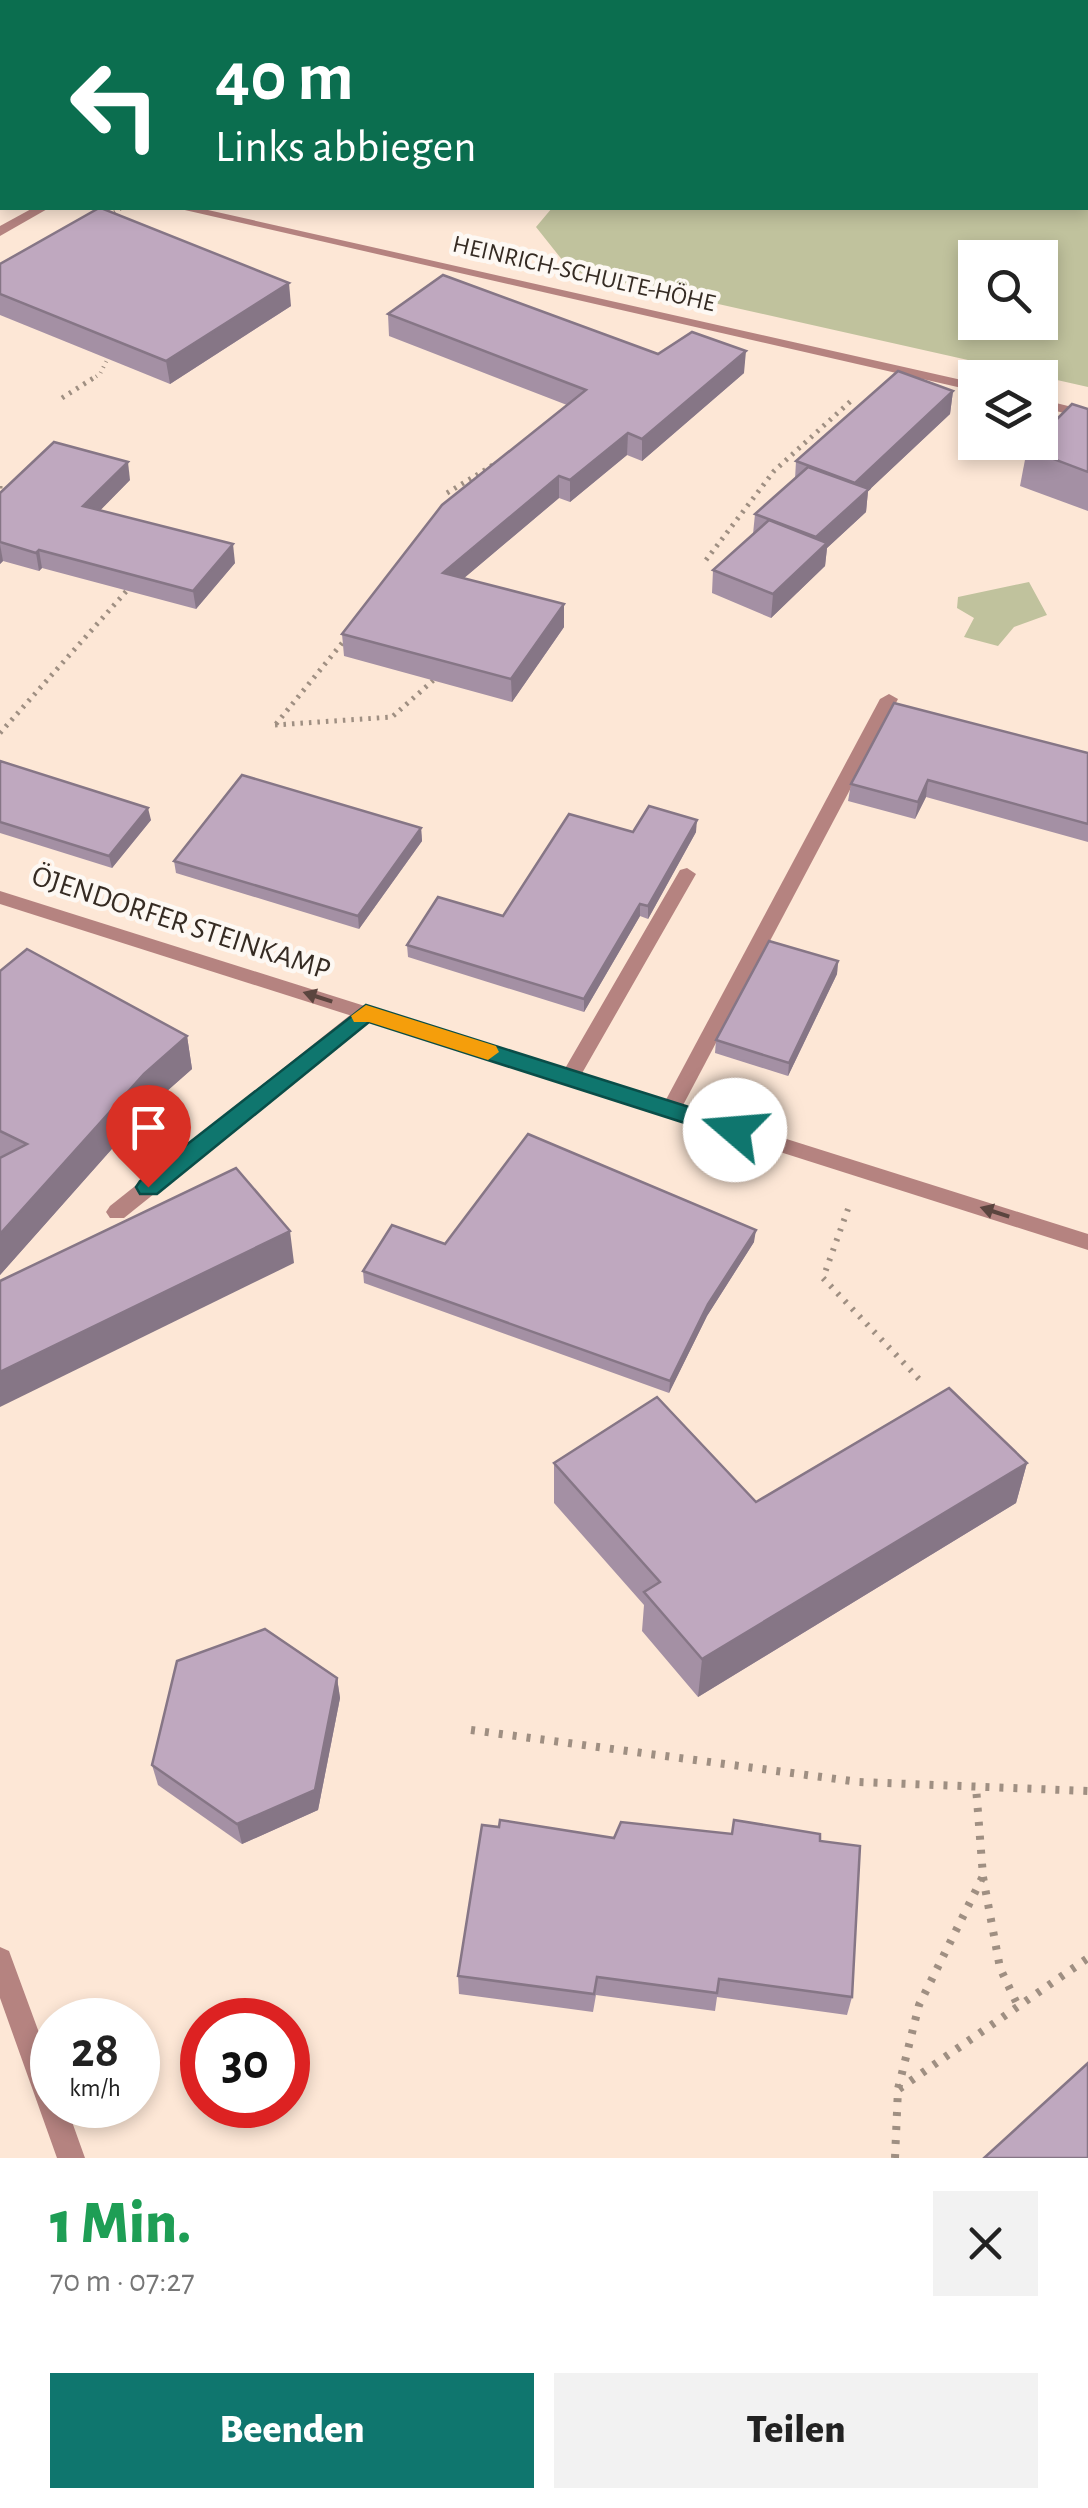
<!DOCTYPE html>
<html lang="de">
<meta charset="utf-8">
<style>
body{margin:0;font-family:"Alegreya Sans",sans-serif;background:#f2f2f2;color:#222;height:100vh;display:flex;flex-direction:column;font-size:38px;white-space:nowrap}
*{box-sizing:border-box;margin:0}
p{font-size:32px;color:#767676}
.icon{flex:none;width:55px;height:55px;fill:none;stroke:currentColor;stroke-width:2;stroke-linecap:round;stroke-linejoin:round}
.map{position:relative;height:2158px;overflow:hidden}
.drawer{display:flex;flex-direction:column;background:#fff;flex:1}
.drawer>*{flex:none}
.guide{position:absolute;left:0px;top:0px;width:1090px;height:210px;box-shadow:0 5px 15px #0003;background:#0b6e4f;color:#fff;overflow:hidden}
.tools{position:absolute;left:958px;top:240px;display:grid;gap:20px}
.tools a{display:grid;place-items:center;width:100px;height:100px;border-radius:0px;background:#fff;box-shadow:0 5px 15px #0003;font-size:50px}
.speed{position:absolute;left:30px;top:1998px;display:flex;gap:20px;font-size:50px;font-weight:700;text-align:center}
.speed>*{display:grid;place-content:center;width:130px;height:130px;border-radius:50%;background:#fff;box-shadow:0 5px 15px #0003;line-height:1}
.speed small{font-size:25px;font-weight:400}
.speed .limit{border:15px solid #d22;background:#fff;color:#111}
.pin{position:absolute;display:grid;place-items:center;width:85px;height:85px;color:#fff;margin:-102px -42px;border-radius:50% 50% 50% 0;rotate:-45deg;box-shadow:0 0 10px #0007}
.pin .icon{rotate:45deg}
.me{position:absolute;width:110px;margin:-55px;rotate:288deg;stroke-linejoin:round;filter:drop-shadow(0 0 8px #0008)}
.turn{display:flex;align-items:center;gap:35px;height:210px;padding:0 50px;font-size:45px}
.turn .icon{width:130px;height:130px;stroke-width:2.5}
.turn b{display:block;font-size:70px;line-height:85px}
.round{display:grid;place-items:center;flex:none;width:105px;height:105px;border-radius:0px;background:#f2f2f2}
.headline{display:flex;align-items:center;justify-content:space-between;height:170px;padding:0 50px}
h1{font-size:60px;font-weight:800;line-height:75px;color:#1e9e55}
.primary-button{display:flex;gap:20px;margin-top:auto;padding:20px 50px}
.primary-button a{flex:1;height:115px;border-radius:0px;background:#0f766e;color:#fff;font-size:40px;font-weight:800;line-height:115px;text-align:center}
.primary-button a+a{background:#f2f2f2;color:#222}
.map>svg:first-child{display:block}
</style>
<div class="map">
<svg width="1088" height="2158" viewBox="0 0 1088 2158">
<rect width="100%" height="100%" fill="#fde7d6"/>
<g fill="#c0c29d" fill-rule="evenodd">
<path d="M805 0H1088V387L571 271 536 227 552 208H1088V2H801ZM975 258H1040V322H975Z"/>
<path d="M1029 582 1047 615 1014 627 998 646 964 637 974 618 957 608 958 597Z"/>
</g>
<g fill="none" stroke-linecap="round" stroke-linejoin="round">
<g stroke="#9f8f82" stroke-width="4" stroke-dasharray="1 5" stroke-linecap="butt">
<path d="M109 215 122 208"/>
<path d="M91 380 100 374 111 352"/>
</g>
<g stroke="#9f8f82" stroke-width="5" stroke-dasharray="2.5 6" stroke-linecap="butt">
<path d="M62 398 95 377"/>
<path d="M0 486V492"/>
<path d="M447 493 493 465"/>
<path d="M706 560 774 471 853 399"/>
<path d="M276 724 347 637"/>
<path d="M275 725 392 717 437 677"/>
<path d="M0 733 131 586"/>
</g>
<path stroke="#9f8f82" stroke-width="6" stroke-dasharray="2.5 8" stroke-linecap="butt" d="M848 1209 823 1278 919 1379"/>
<g stroke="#9f8f82" stroke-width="8" stroke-dasharray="4 10" stroke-linecap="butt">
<path d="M471 1730 859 1782 1088 1791"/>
<path d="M983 1877 1000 1968 1018 2006"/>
<path d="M899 2089 1088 1958"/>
<path d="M895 2158 898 2089 919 2005 983 1876 976 1787"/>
</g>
<g fill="#b58380" fill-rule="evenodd">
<path d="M889 694 898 699 681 1109 678 1114H664L661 1109 880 699Z"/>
<path d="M687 868 696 874 577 1082H563L560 1077 563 1072 680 870Z"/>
<path d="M366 1006 376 1013 373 1018 124 1218H110L106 1212 110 1206 359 1008Z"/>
</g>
<g fill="#b58380" fill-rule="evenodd">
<path d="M33 208H49L0 236V226Z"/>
<path d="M176 208H199L975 383V391Z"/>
<path d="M1040 399 1088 411V419L1040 407Z"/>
<path d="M0 891 1088 1234V1250L0 904Z"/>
<path d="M0 1947 9 1951 52 2068V2105H66L85 2158H57L0 1998Z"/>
</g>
</g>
<g fill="#a490a4">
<path d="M5 0H104L106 2H7Z"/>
<path d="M229 0H300L290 2H232Z"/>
<path d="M0 264 291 306 170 384 0 315Z"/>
<path d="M388 314 658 354 744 373 642 461 627 455 570 502 559 498 464 578 564 604V627L512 702 344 656 342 634 567 405 389 336Z"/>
<path d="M953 391 950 414 868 491 866 512 827 548 825 566 771 618 712 593 713 570 753 534 755 514 795 479 796 461Z"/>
<path d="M1088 409V511L1020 486 1027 449Z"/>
<path d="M130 480 100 510 235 563 196 609 42 568 39 571 3 561 0 564V493Z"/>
<path d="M1088 753V842L926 797 915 819 848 801 851 784Z"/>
<path d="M0 761 151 820 112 868 0 833Z"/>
<path d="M421 828 422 841 359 929 176 873 174 861Z"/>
<path d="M633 832H696L648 919 640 916 584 1012 408 957 407 945 503 916Z"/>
<path d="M838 961 837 974 788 1076 715 1053 716 1040Z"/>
<path d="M0 971 187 1036 192 1069 150 1106 0 1275Z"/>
<path d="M754 1242 707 1316 669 1393 364 1283 363 1271 445 1244Z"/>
<path d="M554 1463 756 1502 1027 1463 1016 1503 698 1697 642 1631 644 1605 554 1503Z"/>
<path d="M337 1678 340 1698 318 1810 242 1844 158 1785 152 1765Z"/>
<path d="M732 1834 820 1841 852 1997 847 2015 717 1997 715 2011 596 1995 593 2012 459 1994 458 1976 614 1838Z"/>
</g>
<g fill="#867686">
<path d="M245 0H300L290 2H245Z"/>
<path d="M2 146V178L0 179V147Z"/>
<path d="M289 283 291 306 170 384 166 361Z"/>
<path d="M746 351 744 373 642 461V439Z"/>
<path d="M953 391 950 414 868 491 866 512 827 548 825 566 771 618 773 594 855 483Z"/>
<path d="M628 433 627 455 570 502V480Z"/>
<path d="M128 462 130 480 86 525 83 506Z"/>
<path d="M559 476V498L444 595 443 573Z"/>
<path d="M0 544 3 561 0 564Z"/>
<path d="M233 544 235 563 196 609 193 591Z"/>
<path d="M39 550 42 568 39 571 36 553Z"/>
<path d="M564 604V627L512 702 511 679Z"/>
<path d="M928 780 926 797 915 819 918 802Z"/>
<path d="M148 808 151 820 112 868 109 856Z"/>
<path d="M697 820 696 832 648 919V906Z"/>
<path d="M421 828 422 841 359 929 358 916Z"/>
<path d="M640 904V916L584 1012V999Z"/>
<path d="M838 961 837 974 788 1076 789 1063Z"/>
<path d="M187 1036 192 1069 150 1106 0 1275V1234L144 1074Z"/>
<path d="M756 1230 754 1242 707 1316 669 1393 670 1381 708 1304Z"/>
<path d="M290 1231 294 1263 0 1407V1372Z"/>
<path d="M1027 1463 1016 1503 698 1697 702 1659Z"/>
<path d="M337 1678 340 1698 318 1810 242 1844 237 1824Z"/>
</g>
<g fill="#bfa8bf" stroke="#867686" stroke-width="2.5">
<path d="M29 0H104L106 2H32Z"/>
<path d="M437 0H626L624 2H434Z"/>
<path d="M99 208H101L289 283 166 361 0 294V264Z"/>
<path d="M443 275 658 354 692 332 746 351 642 439 628 433 570 480 559 476 443 573 564 604 511 679 342 634 442 505 586 390 388 314Z"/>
<path d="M898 371 953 391 855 483 796 461Z"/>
<path d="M1072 404 1088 409V472L1027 449 1033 442H1040V436Z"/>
<path d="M54 442 128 462 83 506 233 544 193 591 39 550 36 553 0 542V493Z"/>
<path d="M808 467 869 489 816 537 755 514Z"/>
<path d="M769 520 827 543 773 594 713 570Z"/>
<path d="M894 703 1088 753V824L928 780 918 802 851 784Z"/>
<path d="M0 761 148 808 109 856 0 822Z"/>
<path d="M242 775 421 828 358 916 174 861Z"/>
<path d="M649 806 697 820 648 906 640 904 584 999 407 945 438 897 503 916 569 814 633 832Z"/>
<path d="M769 941 838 961 789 1063 716 1040Z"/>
<path d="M27 949 187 1036 144 1074 0 1234V1158L27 1144 0 1131V971Z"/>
<path d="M528 1134 756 1230 708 1304 670 1381 363 1271 392 1225 445 1244Z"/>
<path d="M236 1168 290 1231 0 1372V1281Z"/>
<path d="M949 1388 1027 1463 702 1659 644 1592 660 1582 554 1463 657 1397 756 1502Z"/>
<path d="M265 1629 337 1678 315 1790 237 1824 152 1765 177 1661Z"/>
<path d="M500 1820 614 1838 621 1822 732 1834 734 1820 820 1834V1841L860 1846 852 1997 719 1979 717 1993 597 1977 594 1994 458 1976 482 1825 499 1827Z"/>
<path d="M1088 2063V2158H984Z"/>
</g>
<defs><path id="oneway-solid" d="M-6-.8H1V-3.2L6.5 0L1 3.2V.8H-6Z" transform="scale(2.5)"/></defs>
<g fill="#5b453f">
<use href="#oneway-solid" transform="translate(318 997) rotate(-162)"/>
<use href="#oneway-solid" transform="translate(995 1212) rotate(-162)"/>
</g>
<path fill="#0f766e" stroke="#0a4d48" stroke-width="2.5" d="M366 1005 743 1124 747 1130 735 1139 369 1022 157 1194H140L136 1187 140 1181Z"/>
<path fill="#f59e0b" d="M366 1005 496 1046 499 1052 488 1060 369 1022H354L351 1016Z"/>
<g text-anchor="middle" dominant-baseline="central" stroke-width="9" stroke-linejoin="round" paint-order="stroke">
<g font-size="25" fill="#352b23" stroke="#fdf8f3">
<text transform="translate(584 274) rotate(13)">HEINRICH-SCHULTE-HÖHE</text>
</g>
<g font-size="30" fill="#352b23" stroke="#fdf8f3">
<text transform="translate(181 923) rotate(18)">ÖJENDORFER STEINKAMP</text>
</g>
</g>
</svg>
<div class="tools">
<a><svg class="icon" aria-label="search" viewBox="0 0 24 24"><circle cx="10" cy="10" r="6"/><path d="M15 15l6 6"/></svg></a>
<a><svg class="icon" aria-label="layers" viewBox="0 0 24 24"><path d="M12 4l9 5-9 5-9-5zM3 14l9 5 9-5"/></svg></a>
</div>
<div class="speed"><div>28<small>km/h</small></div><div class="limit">30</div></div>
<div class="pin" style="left:148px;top:1187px;background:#d93025"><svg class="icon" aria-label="arrive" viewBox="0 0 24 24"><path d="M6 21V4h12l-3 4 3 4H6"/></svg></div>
<svg class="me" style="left:735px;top:1130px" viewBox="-20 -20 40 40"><circle r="19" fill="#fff"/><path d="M0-13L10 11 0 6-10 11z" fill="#0f766e"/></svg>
<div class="guide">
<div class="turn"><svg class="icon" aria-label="left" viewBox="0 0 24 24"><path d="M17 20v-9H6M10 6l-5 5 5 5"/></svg><div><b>40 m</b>Links abbiegen</div></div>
</div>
</div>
<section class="drawer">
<div class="headline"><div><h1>1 Min.</h1><p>70 m · 07:27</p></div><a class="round"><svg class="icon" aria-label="close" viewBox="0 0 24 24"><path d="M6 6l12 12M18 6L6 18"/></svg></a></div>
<div class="primary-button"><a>Beenden</a><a>Teilen</a></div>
</section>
